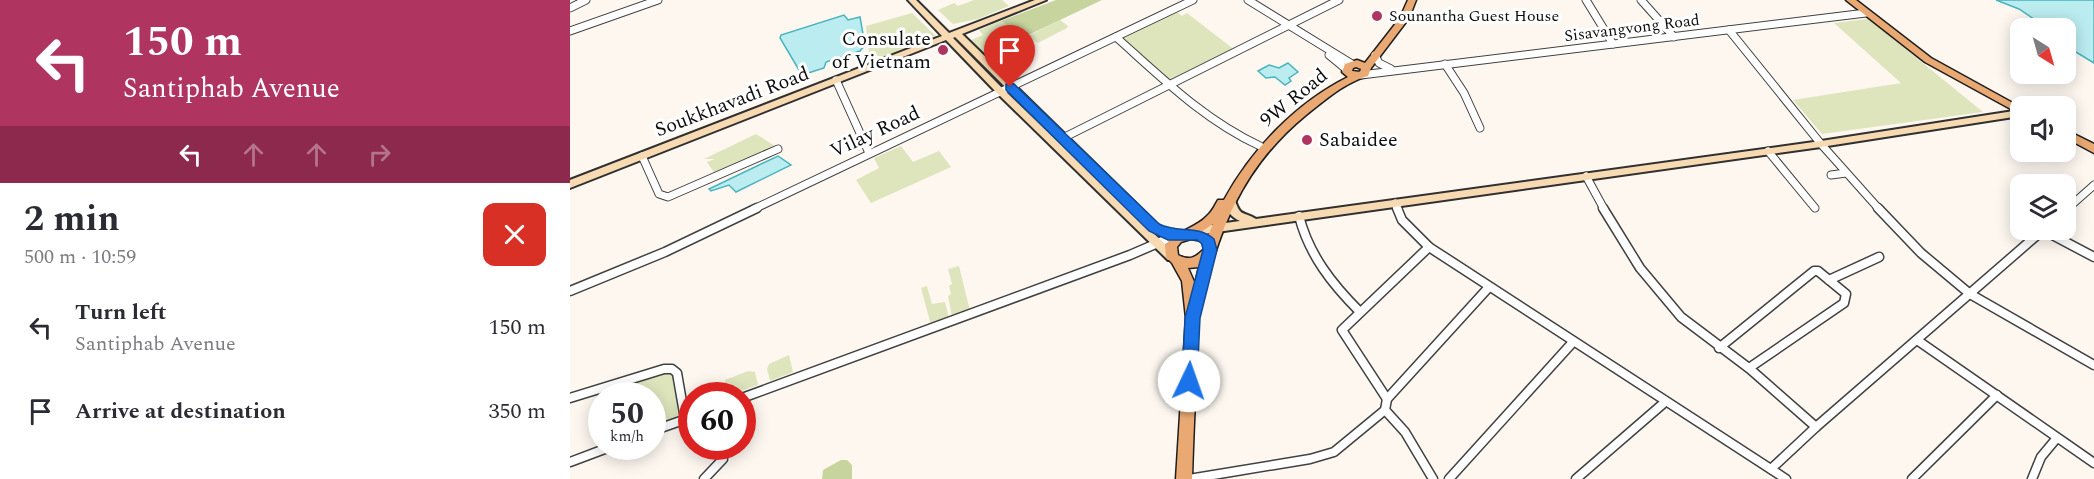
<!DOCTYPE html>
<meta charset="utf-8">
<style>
body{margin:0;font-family:Spectral,serif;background:#f7f7f7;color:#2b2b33;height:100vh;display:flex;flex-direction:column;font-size:22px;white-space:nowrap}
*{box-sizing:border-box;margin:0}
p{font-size:20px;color:#7c7c81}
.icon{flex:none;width:33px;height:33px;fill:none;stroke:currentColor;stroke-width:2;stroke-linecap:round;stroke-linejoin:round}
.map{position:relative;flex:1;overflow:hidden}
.sheet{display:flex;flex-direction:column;background:#fff;width:570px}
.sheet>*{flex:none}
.guide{background:#b03460;color:#fff;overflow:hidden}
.needle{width:39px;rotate:143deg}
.controls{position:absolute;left:1440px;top:18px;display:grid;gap:12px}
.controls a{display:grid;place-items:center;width:66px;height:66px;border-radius:12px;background:#fff;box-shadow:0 3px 15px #0003;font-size:30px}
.speed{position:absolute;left:18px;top:382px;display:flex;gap:12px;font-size:30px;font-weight:700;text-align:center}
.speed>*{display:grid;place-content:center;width:78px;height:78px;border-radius:50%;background:#fff;box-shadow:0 3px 15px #0003;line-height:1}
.speed small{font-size:15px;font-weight:400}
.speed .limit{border:9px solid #d22;background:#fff;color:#111}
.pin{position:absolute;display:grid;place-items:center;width:51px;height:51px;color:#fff;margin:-62px -26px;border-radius:50% 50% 50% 0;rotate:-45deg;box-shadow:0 0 6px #0007}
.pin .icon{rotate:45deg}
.me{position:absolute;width:66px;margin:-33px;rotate:3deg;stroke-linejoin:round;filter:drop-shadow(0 0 4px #0008)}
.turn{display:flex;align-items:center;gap:21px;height:126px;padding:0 24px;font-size:27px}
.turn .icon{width:78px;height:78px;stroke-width:2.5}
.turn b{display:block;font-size:42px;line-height:51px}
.lanes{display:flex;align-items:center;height:57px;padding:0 24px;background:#0003;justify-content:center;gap:30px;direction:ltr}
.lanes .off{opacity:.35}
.round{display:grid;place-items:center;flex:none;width:63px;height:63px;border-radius:12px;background:#f7f7f7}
.summary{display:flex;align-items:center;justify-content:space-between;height:102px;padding:0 24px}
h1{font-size:36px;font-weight:700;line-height:45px}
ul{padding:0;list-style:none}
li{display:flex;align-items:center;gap:18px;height:84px;padding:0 24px}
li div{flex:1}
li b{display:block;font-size:22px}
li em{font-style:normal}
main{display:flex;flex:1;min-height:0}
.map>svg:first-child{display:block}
</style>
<main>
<section class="sheet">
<div class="guide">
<div class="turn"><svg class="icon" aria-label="left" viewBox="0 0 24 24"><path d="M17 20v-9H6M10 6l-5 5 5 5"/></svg><div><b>150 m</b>Santiphab Avenue</div></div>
<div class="lanes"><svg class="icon" aria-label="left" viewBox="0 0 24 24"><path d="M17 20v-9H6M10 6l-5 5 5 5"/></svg><svg class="icon off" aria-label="ahead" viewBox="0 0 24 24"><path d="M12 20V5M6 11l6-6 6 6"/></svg><svg class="icon off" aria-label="ahead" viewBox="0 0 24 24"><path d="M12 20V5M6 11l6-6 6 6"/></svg><svg class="icon off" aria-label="right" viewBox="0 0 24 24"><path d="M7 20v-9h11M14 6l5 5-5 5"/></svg></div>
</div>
<div class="summary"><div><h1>2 min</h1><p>500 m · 10:59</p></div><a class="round" style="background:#d93025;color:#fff"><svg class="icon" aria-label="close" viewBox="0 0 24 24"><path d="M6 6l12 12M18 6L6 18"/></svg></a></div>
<ul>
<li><svg class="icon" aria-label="left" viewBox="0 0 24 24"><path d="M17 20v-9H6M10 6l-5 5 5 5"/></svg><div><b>Turn left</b><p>Santiphab Avenue</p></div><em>150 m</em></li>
<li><svg class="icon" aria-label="arrive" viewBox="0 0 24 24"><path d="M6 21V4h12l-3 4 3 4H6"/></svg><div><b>Arrive at destination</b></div><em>350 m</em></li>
</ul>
</section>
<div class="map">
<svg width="1524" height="479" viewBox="0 0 1524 479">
<rect width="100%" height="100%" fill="#fdf7f0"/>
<g fill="#dee5bd">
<path d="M404 0H432L439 6 408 19 383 24 368 10 384 3 388 6Z"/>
<path d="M607 12 612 16 617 13 666 51 602 82 551 38Z"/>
<path d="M342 13 367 37 310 59 307 55 303 57 299 52 296 26Z"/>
<path d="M1297 19 1301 21 1413 112 1252 134 1223 100 1331 83 1264 23Z"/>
<path d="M490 20 498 26 497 28 468 43 458 36Z"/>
<path d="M431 21 443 28 454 30 455 33 450 39 461 49 424 67 401 40 413 35 409 30Z"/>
<path d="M186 134 208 148 147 177 137 162 145 159H134Z"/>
<path d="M331 146 343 162 369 151 381 167 301 203 286 180 309 168 304 158Z"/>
<path d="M389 266 400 311 382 317 378 296 381 294 379 286 382 284 378 269Z"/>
<path d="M357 286 362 304 375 302 379 318 361 325 351 288Z"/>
<path d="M219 355 223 372 200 381 197 369 199 364Z"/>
<path d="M178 371 185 372 188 385 156 396 155 380Z"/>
<path d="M101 372 104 374 108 416 83 429 82 396H32L31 446 27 448 22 423 27 392 92 373Z"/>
</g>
<g fill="#c7d49e">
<path d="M486 0H532L450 39 454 30 440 27 431 21Z"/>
<path d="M271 460H277L282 465V479H252L253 470Z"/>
</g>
<g fill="#baecf0" stroke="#48b4bf" stroke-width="1.5">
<path d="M1426 0H1524V63L1496 46V28H1477L1449 9Z"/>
<path d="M274 15 278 20 290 17 295 45 290 51 256 62 254 68 232 75 210 38 211 35Z"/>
<path d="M718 63 728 72 719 78 721 81 715 85 705 77 696 78 688 71 699 65 709 68Z"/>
<path d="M208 156 221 165 166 192 159 185 141 191 139 189Z"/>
</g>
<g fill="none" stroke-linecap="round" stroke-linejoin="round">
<defs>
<g id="street-far1">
<path d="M678 0 782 64"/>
<path d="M1016 0 1043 44"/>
<path d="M1071 0 1104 37"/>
<path d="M0 8 16 0"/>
<path d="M1159 30 1251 144 1309 209"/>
<path d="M0 31 88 0"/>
<path d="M546 37C592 78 634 120 690 146"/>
<path d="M759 55 776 69"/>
<path d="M805 55 809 63 821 69"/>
<path d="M875 64 894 93 910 128"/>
<path d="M791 75 1296 13"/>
<path d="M266 80 299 153"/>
<path d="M491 139 769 0"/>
<path d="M1198 151 1245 208"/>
<path d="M72 156 89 194 98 197 208 149"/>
<path d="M1261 175 1276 173"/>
<path d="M1016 176 1034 209"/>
<path d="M825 203 828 209"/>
<path d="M184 209 623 0"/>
<path d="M1497 209 1524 185"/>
</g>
<g id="street">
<path d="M827 208 832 220 859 247 1216 479"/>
<path d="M1033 208 1070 268 1111 317 1180 369 1246 427"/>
<path d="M1308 208 1351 253 1400 294 1524 365"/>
<path d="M1496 210 1498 208"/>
<path d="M729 216C739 255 762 284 790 312"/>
<path d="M1473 230 1524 257"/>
<path d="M859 247 772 330 817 399 815 410 835 432 863 479"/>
<path d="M1259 280 1309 257"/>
<path d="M0 291 95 252 187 208"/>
<path d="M1347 340 1524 463"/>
<path d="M1149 348 1244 271H1248L1276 294 1274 303 1179 368"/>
<path d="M0 398 94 369H102L107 373 115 419"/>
<path d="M172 398 560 255 604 236"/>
<path d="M817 399 919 287"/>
<path d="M82 431 122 417"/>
<path d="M0 462 40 447"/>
<path d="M1201 469 1246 427 1473 230"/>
<path d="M134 479 153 459V447"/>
<path d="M619 479 740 459 764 452 815 410"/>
<path d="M879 479 1003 342"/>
<path d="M1006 479 1095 402"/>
<path d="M1342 479 1427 395"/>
<path d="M1462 479 1471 457 1486 439"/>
</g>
<g id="secondary">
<path d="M338 0H346L379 33 465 0H476L392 34 588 225 599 231 620 232 621 235 620 238C606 241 595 238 582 232L606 254 607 257 606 260H598L427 93 376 40 0 188V180L372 36ZM385 37 554 205 433 89 383 38Z"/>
<path d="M1450 110V116L1251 147 626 235 621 231 626 227 670 221C661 217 656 211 655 201L660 197 664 198C671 218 671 210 686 219L1251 141Z"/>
</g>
<g id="primary">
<path d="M838 0H846L839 18 801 68 798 76C775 82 754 101 736 115 669 170 648 233 628 315 625 327 627 347 627 360 625 400 623 439 622 479H606L616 318 612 281 602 263 596 257 595 246C604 231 625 229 637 216 642 212 645 205 648 200H654C682 149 726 103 778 77L772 72 775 64 787 60 795 63 830 18ZM786 67 791 69 790 72 782 71 783 68ZM643 224 639 234 631 232ZM621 239 632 241 634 249C625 258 620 261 608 255L607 247 611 242ZM629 267 625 284 618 268Z"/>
<path d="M1276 0H1286L1361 58 1450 107V114L1355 62Z"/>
<path d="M1496 130 1524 144V153L1496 138Z"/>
</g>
</defs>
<use href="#street-far1" stroke="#414141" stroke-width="9"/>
<use href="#street" stroke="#414141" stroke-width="11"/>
<use href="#secondary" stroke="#303030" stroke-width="4"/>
<use href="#primary" stroke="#1f1f1f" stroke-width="3"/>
<use href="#street-far1" stroke="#fff" stroke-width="7"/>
<use href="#street" stroke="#fff" stroke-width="8"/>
<use href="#secondary" fill="#f7dab2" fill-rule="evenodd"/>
<use href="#primary" fill="#eaa973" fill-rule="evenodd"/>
</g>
<path fill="#1a73e8" stroke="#114b97" stroke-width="1.5" d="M440 83 444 84 589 224C609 234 626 224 644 239L647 250 630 318 627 381 625 386 619 388 614 386 612 381 615 318 633 250 632 244 627 240H598L579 231 436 90V84Z"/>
<g fill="#b03460" stroke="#fff" stroke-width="2">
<circle cx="807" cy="16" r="6"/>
<circle cx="373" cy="50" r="6"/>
<circle cx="737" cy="140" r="6"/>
</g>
<g text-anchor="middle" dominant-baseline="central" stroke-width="6" stroke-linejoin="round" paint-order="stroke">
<g font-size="16" fill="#0e0e0e" stroke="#fff" text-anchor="start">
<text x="819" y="16">Sounantha Guest House</text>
</g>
<g font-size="16" fill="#0e0e0e" stroke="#fff">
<text transform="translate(1062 28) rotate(-7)">Sisavangvong Road</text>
</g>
<g font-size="20" fill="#0e0e0e" stroke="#fff" text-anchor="end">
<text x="361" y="39">Consulate<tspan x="361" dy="23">of Vietnam</tspan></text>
<text x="749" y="140" text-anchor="start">Sabaidee</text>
</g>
<g font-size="20" fill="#0e0e0e" stroke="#fff">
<text transform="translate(724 98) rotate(-39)">9W Road</text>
<text transform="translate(162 102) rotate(-21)">Soukkhavadi Road</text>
<text transform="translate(305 132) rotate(-25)">Vilay Road</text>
</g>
</g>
</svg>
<div class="controls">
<a><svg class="needle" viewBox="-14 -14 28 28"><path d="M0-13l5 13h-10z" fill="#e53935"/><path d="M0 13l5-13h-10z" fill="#7c7c81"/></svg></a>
<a><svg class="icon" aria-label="sound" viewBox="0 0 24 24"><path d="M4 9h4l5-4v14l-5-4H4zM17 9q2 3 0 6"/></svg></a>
<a><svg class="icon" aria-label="layers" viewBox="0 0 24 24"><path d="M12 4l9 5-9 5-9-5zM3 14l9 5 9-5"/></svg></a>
</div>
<div class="speed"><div>50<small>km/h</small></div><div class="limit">60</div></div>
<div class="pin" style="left:440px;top:87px;background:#d93025"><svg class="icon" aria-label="arrive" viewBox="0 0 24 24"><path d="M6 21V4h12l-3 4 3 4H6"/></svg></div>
<svg class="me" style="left:619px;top:381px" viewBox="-20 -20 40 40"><circle r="19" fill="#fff"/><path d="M0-13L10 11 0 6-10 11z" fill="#1a73e8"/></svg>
</div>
</main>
